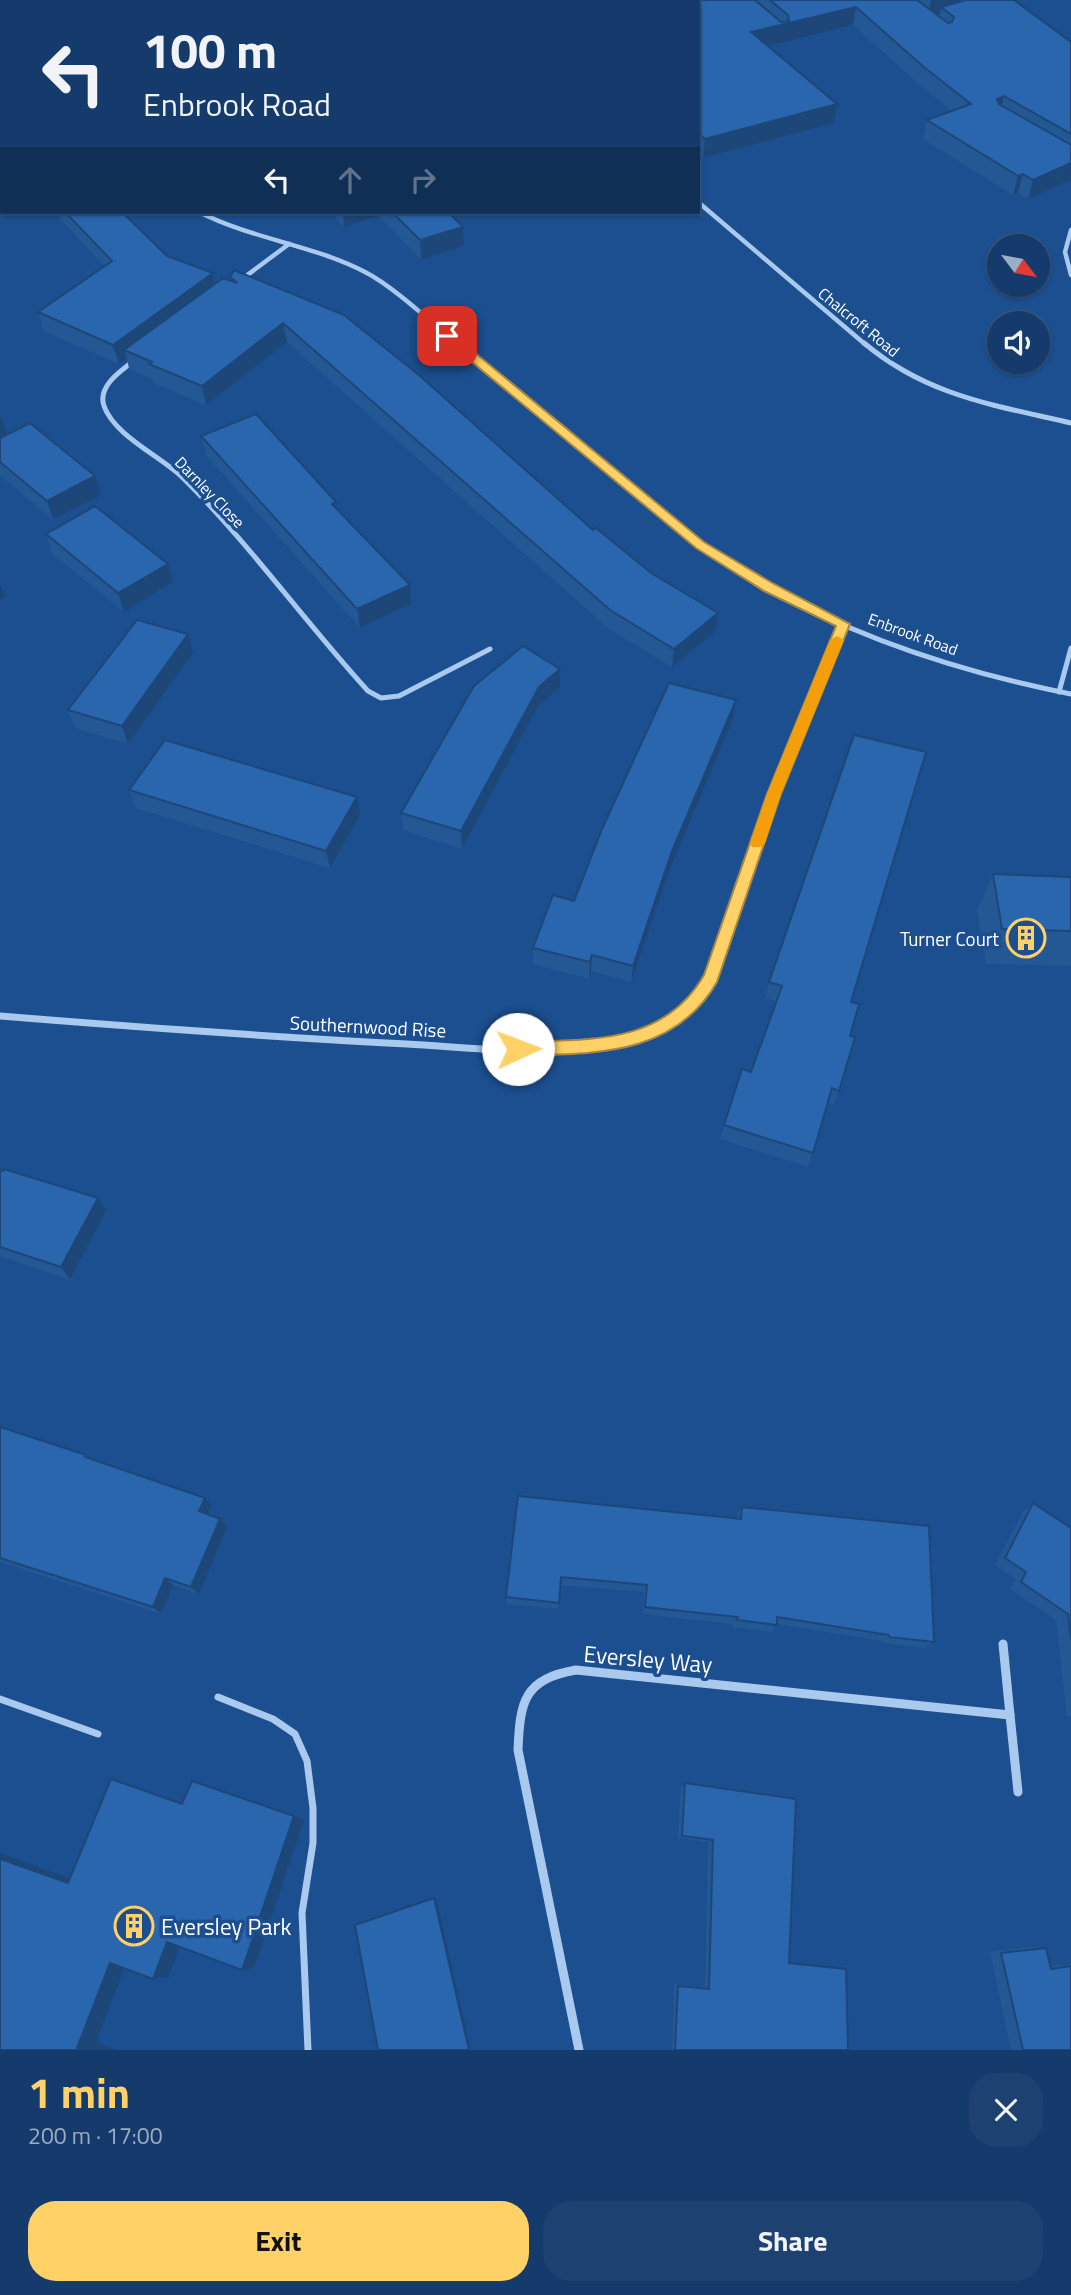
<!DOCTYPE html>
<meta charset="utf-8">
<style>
body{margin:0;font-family:"Titillium Web",sans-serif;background:#1d4271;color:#f1f3f6;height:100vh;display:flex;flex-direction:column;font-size:26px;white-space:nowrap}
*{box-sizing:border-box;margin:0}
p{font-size:23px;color:#9dadc1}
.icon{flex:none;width:38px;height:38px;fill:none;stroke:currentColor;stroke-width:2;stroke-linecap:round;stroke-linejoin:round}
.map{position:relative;height:2050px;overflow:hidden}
.sheet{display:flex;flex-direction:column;background:#143b6b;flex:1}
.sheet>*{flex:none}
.top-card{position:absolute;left:0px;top:0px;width:700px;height:214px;box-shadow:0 2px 5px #0004,0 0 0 2px #33557e;background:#143b6b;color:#f1f3f6;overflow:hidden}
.needle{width:46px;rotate:122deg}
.controls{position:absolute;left:987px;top:234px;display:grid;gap:14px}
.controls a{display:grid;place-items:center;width:63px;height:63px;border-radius:50%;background:#143b6b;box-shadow:0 2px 5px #0004,0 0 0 2px #33557e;font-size:35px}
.pin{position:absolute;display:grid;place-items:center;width:60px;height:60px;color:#fff;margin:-30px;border-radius:14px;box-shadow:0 4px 10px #0006}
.me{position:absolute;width:77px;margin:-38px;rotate:88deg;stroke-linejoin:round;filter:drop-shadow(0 0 5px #0008)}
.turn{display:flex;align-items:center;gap:24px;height:147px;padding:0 28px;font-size:32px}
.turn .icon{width:91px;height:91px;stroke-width:2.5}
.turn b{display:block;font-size:49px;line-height:60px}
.lanes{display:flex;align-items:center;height:66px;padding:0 28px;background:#0003;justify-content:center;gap:35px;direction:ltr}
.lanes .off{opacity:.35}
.round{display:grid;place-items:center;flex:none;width:74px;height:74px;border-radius:28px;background:#1d4271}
.head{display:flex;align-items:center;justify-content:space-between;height:119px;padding:0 28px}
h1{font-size:42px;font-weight:700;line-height:52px;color:#ffd166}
.button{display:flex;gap:14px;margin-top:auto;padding:14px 28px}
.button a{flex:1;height:80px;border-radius:28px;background:#ffd166;color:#111;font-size:28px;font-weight:700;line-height:80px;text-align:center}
.button a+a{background:#1d4271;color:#f1f3f6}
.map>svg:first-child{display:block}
</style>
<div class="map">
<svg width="1071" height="2050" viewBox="0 0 1071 2050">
<rect width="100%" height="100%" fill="#1b4f8f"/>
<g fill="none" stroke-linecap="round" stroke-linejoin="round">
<g stroke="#a9c9ee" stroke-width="7">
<path d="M218 1697 273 1719 295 1734 307 1761 313 1808V1843L302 1913 308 2050"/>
<path d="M0 1699 98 1734"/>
</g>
<g stroke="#a9c9ee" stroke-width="4.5">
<path d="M282 0 284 2"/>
<path d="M415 2 422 0"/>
<path d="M0 44 2 46"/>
<path d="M698 202 866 345"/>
<path d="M199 212C252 239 313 245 365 272 393 286 433 324 458 345"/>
<path d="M1071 230 1065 252 1071 275"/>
<path d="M242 279 289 244"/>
</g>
<g stroke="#a9c9ee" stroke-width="5">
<path d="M456 343C507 385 557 428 607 470 650 505 691 541 738 570 839 633 955 671 1071 694"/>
<path d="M864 343C927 396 994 405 1071 423"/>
<path d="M135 360C122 370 97 386 104 406 114 435 160 456 182 477 249 543 304 621 368 691L381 698 399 696 490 649"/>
<path d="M1059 692 1071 648"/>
<path d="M779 783 844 624"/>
</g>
<path stroke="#a9c9ee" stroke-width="7" d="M0 1016C136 1027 271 1037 407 1044 480 1048 558 1059 629 1040 665 1031 692 1008 711 977L779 781"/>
<g stroke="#a9c9ee" stroke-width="9">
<path d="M1010 1715 1018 1792"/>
<path d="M579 2050 518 1750C520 1701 524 1679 576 1670L1010 1715 1003 1644"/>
</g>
</g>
<g fill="#245895">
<path d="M439 0H1014L1071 42V180L1028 199 1018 193 1013 195 923 139 927 120 952 111 921 86 853 25 768 46 837 104 834 123 703 158 698 153V2Z"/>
<path d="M58 212H122L167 256 213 273 215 284 230 280V277L593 530 651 573 718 613 715 632 672 667 609 629 287 342 206 405 154 383 153 379 129 369 127 358 119 364 44 331 38 312 104 266 60 219Z"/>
<path d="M331 212H448L463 227 464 246 421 260 379 216 344 227Z"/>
<path d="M201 436 338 510 410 585 411 604 360 628 206 455Z"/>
<path d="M0 438 101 495 53 520 0 475Z"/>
<path d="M46 534 173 582 124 612 52 553Z"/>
<path d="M193 653 128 744 75 728 68 710Z"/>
<path d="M560 669V687L538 706 462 849 403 830 401 813Z"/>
<path d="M736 700 733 719 670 869 631 982 591 971 589 979 533 964V948L574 901Z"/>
<path d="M129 790 360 815 330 868 136 808Z"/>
<path d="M993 874 1071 877V966L986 964 977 910Z"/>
<path d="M769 982 851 1002 850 1036 839 1091 833 1105 827 1103 808 1167 720 1139 724 1125 751 1072 776 1001 766 998Z"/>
<path d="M0 1171 98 1198 106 1211 70 1280 0 1256Z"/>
<path d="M0 1427 90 1459 205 1498 212 1506 208 1515 220 1519 227 1527 199 1594 173 1585 161 1614 0 1562Z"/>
<path d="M518 1496 737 1518V1516L742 1507 934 1642 925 1648 882 1643V1641L777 1624 772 1632 733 1627V1624L643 1614 644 1592 560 1585 558 1609 507 1604 506 1597Z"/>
<path d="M1033 1503 1071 1528V1716H1067L1056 1620 1010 1589 1016 1579 995 1565 1023 1512Z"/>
<path d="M685 1783 789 1962 848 2050H672L674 1984 705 1987 708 1842 678 1838 681 1786Z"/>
<path d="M1033 1947 1046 1948 1050 1966 1071 1964V2050H1011L990 1952Z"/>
</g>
<g fill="#1d4779">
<path d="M931 0H962L959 9 941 7 940 14 928 18Z"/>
<path d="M856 7 853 25 749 51 751 32Z"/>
<path d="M1004 96 999 115 997 99Z"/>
<path d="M837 104 834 123 703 158 705 139Z"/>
<path d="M2 115V159L0 160V116Z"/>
<path d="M1071 163V180L1028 199 1033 180Z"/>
<path d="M1023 174 1018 193 1013 195 1018 176Z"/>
<path d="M343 212H379V216L344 227Z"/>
<path d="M463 227 464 246 421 260 420 240Z"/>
<path d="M213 273 216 293 124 350 127 358 119 364 113 345Z"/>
<path d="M283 323 287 342 206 405 202 386Z"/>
<path d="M0 415 7 434 0 438Z"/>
<path d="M95 476 101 495 53 520 47 501Z"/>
<path d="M168 564 173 582 124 612 118 593Z"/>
<path d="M0 584 5 597 0 600Z"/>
<path d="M410 585 411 604 360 628 357 609Z"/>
<path d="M718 613 715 632 672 667 674 649Z"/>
<path d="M188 634 193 653 128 744 122 726Z"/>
<path d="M560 669V687L538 706 462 849 461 831 539 687Z"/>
<path d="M736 700 733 719 670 869 631 982 633 966 672 851Z"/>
<path d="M357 797 360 815 330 868 326 851Z"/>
<path d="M592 955 591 971 589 979 590 962Z"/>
<path d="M98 1198 106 1211 70 1280 61 1267Z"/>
<path d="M205 1498 212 1506 206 1520 199 1511Z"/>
<path d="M220 1519 227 1527 199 1594 191 1587Z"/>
<path d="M165 1578 173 1585 161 1614 153 1607Z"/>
<path d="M294 1816 304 1820 254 1968 242 1970Z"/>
<path d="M0 1853 87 1885 68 1883 0 1859Z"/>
<path d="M434 1898H436L471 2050H469Z"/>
<path d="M182 1941 169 1977 153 1979 167 1942Z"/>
<path d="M127 1961 96 2042 117 2050H83L77 2048 110 1963Z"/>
</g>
<g fill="#2a66ad" stroke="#1d4779" stroke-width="2">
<path d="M439 0H755L781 22 789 21 788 15 770 0H917L948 23 952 22 954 17 941 7 966 0H1014L1071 42V134L1004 96 997 99 999 104 1071 145V163L1033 180 1023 174 1018 176 927 120 971 104 925 68 856 7 751 32 837 104 705 139 698 133V2H432Z"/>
<path d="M0 76 2 77V115L0 116Z"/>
<path d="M65 212H122L167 256 213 273 113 345 38 312 112 261Z"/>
<path d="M392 212H448L463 227 420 240Z"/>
<path d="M234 270 344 315 420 376 593 530 596 528 651 573 718 613 674 649 610 610 283 323 202 386 149 364 152 362 124 350 223 278 237 283 230 277Z"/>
<path d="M256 414 336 502 332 504 410 585 357 609 201 436Z"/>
<path d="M30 423 95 476 47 501 0 462V438Z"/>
<path d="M95 506 168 564 118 593 46 534Z"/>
<path d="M137 620 188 634 122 726 68 710Z"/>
<path d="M523 646 560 669 539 687 461 831 401 813 474 686Z"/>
<path d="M669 683 736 700 672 851 633 966 592 955 590 962 533 948 553 895 574 901 602 829Z"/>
<path d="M854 735 926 752 851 1002 859 1004 850 1036 855 1037 839 1091 832 1088 813 1153 724 1125 742 1069 751 1072 782 986 769 982Z"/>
<path d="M165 740 357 797 326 851 129 790Z"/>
<path d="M993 874 1071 877V931L1002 929Z"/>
<path d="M4 1169 98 1198 61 1267 0 1247V1171H3Z"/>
<path d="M0 1427 86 1455 85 1457 205 1498 199 1511 220 1519 191 1587 165 1578 153 1607 0 1558Z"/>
<path d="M518 1496 741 1519 742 1507 929 1526 934 1642 889 1637V1635L777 1617V1625L737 1620 738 1617 645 1607 647 1585 561 1577 559 1603 506 1597Z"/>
<path d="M1033 1503 1071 1528V1640L1068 1614 1021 1582 1026 1572 1005 1558Z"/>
<path d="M111 1779 182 1804 192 1781 294 1816 242 1970 167 1942 153 1979 110 1963 77 2048 83 2050H0V1859L68 1883Z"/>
<path d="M685 1783 796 1799 789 1963 846 1969 848 2050H675L678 1986 709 1989 713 1840 682 1836Z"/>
<path d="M434 1898 469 2050H378L355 1925Z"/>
<path d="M1046 1948 1051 1969 1071 1966V2050H1023L1001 1953Z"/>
</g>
<path fill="#ffd166" stroke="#a68842" stroke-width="2" d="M443 333H451L704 542 774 584 850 624 781 794 717 982C674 1057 594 1053 518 1056L512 1054 510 1049 512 1044 518 1042C588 1039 663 1046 704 975L767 794 836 626 764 591 696 548 443 338Z"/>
<path fill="#f59e0b" d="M837 636 844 640 781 794 765 843 762 847H752L750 843 767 794 830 640Z"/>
<defs>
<symbol id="building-ring" viewBox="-11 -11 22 22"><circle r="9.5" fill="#1b4f8f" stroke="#ffd166" stroke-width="1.5"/><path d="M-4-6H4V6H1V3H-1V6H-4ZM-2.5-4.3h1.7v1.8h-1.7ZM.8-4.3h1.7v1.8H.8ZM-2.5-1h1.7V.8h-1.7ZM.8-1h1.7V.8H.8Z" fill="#ffd166"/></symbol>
</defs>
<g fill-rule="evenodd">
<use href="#building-ring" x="1004" y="916" width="44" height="44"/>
<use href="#building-ring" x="112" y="1904" width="44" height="44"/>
</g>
<g text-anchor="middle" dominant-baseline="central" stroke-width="7" stroke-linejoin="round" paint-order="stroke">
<g font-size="16" fill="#fff" stroke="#1b4f8f">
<text transform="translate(859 322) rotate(39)">Chalcroft Road</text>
<text transform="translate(210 492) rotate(46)">Darnley Close</text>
<text transform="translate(913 634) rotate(20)">Enbrook Road</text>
</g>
<g font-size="19" fill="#fff" stroke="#1b4f8f" text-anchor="end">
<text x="999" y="938">Turner Court</text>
</g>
<g font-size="19" fill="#fff" stroke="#1b4f8f">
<text transform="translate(368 1026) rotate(3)">Southernwood Rise</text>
</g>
<g font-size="23" fill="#fff" stroke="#1b4f8f">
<text transform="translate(648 1659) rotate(5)">Eversley Way</text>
</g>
<g font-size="23" fill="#fff" stroke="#1b4f8f" text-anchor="start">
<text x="161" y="1926">Eversley Park</text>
</g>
</g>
</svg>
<div class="controls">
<a><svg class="needle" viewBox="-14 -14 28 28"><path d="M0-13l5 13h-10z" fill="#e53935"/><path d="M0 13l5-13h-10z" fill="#9dadc1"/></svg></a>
<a><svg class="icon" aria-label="sound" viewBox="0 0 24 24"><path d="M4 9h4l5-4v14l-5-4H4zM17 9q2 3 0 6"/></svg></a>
</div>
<div class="pin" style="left:447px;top:336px;background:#d93025"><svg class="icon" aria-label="arrive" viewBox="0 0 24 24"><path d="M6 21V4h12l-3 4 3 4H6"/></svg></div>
<svg class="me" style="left:518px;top:1049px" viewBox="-20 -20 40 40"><circle r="19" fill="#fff"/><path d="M0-13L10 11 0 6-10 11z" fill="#ffd166"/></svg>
<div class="top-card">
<div class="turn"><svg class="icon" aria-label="left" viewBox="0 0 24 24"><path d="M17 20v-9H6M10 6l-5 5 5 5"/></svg><div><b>100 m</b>Enbrook Road</div></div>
<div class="lanes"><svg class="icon" aria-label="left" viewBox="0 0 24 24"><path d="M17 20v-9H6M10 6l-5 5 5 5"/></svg><svg class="icon off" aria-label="ahead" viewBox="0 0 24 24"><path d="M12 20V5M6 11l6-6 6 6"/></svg><svg class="icon off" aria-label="right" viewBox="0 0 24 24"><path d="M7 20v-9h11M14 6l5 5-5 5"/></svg></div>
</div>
</div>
<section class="sheet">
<div class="head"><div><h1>1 min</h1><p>200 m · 17:00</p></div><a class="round"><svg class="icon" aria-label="close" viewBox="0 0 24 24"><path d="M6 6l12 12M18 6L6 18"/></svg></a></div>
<div class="button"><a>Exit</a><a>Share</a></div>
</section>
